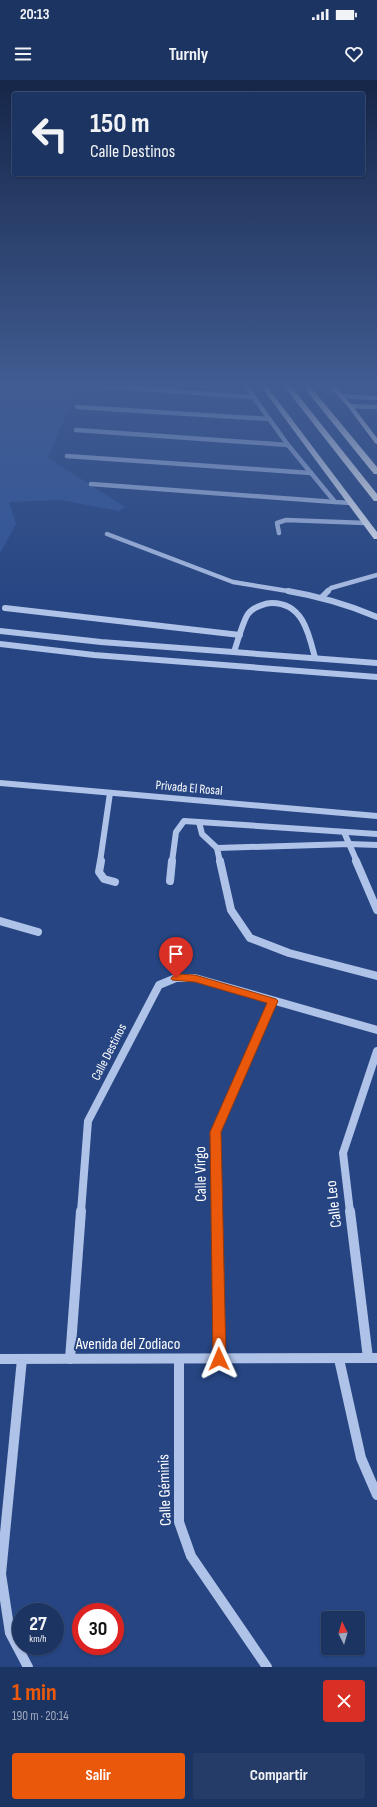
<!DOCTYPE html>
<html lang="es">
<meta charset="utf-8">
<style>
body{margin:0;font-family:"Sofia Sans Condensed",sans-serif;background:#253c68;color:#f1f3f6;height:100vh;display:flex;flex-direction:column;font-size:15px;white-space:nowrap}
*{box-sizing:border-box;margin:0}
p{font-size:13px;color:#a0aabe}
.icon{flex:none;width:22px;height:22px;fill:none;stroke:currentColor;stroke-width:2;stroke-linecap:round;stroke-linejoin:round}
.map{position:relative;height:1587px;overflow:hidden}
.side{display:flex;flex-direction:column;background:#1c3462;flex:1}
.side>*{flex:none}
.hud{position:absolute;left:12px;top:12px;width:353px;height:84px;border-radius:4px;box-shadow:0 1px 3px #0004,0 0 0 1px #3a4f77;background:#1c3462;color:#f1f3f6;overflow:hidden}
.needle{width:26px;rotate:355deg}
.fabs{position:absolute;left:321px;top:1531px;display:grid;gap:8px}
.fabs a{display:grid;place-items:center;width:44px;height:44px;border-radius:4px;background:#1c3462;box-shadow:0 1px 3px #0004,0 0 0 1px #3a4f77;font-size:20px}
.speed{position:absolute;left:12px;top:1523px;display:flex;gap:8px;font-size:20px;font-weight:700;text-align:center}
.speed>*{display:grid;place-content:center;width:52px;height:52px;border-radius:50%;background:#1c3462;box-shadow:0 1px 3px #0004,0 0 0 1px #3a4f77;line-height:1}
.speed small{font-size:10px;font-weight:400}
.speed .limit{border:6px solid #d22;background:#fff;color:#111}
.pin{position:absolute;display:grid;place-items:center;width:34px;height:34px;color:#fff;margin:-41px -17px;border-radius:50% 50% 50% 0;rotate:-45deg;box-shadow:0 0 4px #0007}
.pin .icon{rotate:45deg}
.me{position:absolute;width:44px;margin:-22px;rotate:359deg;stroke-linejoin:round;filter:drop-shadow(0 0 3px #0008)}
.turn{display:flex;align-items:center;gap:14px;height:84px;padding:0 12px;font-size:18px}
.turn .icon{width:52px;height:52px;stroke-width:2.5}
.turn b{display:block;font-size:28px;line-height:34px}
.round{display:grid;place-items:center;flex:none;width:42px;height:42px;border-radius:4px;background:#253c68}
.overview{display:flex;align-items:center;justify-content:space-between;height:68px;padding:0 12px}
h1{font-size:24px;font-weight:700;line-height:30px;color:#ea580c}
.action{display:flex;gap:8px;margin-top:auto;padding:8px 12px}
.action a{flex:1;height:46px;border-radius:4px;background:#ea580c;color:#fff;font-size:16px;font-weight:700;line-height:46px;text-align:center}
.action a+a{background:#253c68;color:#f1f3f6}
.status{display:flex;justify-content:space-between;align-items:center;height:28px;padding:0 20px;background:#1c3462;direction:ltr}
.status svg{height:11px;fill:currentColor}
header{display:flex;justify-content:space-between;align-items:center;height:52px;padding:0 12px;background:#1c3462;font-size:18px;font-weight:700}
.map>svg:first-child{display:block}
</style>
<div class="status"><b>20:13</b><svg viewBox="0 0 49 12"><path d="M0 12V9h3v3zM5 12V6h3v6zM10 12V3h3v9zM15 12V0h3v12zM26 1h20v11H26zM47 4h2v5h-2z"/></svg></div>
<header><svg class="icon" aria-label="menu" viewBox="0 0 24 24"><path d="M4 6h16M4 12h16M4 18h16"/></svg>Turnly<svg class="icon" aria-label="heart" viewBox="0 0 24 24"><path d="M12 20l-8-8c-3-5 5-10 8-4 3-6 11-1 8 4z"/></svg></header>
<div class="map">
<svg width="377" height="1587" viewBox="0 0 377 1587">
<rect width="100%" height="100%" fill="#264582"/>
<path fill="#31569a" d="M0 305H78L48 378 125 427 119 431 61 420 9 422 16 444 0 473Z"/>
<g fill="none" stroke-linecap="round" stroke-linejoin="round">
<path stroke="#afc2e7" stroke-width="1.5" stroke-dasharray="1.5 2" stroke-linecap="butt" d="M0 318 5 305"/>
<g stroke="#afc2e7" stroke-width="4.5">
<path d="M90 305 252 317"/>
<path d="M245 305 288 365 335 422 351 423"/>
<path d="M342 316 377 318"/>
<path d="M350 326 377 327"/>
<path d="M77 327 269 339"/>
<path d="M76 350 288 365"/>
<path d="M67 376 311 393"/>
<path d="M91 404 335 422"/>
<path d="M279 453 277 443 286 440 366 443"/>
<path d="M107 454 233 502 294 512"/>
<path d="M327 512 331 508 377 495"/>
</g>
<g stroke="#afc2e7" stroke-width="6">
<path d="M288 511C318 516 349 525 377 537"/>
<path d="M321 518 328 511"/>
<path d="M5 528 240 555"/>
<path d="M0 551 101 562 377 583"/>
<path d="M0 564 94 575 377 597"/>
<path d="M234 572C237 563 243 541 248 534 252 528 265 523 272 523 303 523 309 554 315 578"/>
<path d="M0 703 377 736"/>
<path d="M199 742 202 754 217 768"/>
<path d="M344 752 357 782"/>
<path d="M100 782 110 713"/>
<path d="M172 782 176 752 184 741 377 754"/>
<path d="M220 782 217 768 349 764 377 765"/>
</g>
<g stroke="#afc2e7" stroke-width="8">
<path d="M101 781 99 792 104 799 115 802"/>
<path d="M220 781 231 830 250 858 289 873 377 896"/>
<path d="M356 781 377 830"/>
<path d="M170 801 172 781"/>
<path d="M0 841 38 852"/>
<path d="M81 1132 88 1041 159 905 176 898H195L377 950"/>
<path d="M216 1132 215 1052 273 921"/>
<path d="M350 1132 343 1073 377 971"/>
</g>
<g stroke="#afc2e7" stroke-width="10">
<path d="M216 1131 219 1279"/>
<path d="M350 1131 368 1278"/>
<path d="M0 1279 377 1278"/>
<path d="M22 1279 1 1494 10 1553 28 1587"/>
<path d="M70 1279 81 1131"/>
<path d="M179 1279V1442L191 1476 267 1587"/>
<path d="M339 1279 361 1378 377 1415"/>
</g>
<g fill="#f0f4fd" fill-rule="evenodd">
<path d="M260 305H266L377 452V459H374Z"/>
<path d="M328 305H334L352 325 377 358V364L375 363 348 327Z"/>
</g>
<g fill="#fff" fill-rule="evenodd">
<path d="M283 305H290L377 414V421H374Z"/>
<path d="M302 305H309L377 387V394H374Z"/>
</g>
</g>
<linearGradient id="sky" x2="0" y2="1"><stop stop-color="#152648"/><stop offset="0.58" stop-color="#415c92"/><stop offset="1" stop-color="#415c92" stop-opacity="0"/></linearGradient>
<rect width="377" height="527" fill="url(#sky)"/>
<path fill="#ea580c" stroke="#983908" d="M176 894 195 895 276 919 278 921 221 1052 226 1279 224 1283 219 1285 215 1283 213 1279 210 1052 267 923 195 902 172 900 171 898Z"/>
<g text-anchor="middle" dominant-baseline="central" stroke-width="4" stroke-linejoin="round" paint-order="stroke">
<g font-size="13" fill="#fff" stroke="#264582">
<text transform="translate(189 708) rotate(5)">Privada El Rosal</text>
<text transform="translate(109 972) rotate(-63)">Calle Destinos</text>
</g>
<g font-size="16" fill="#fff" stroke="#264582">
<text transform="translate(201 1094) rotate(-91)">Calle Virgo</text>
<text transform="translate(334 1124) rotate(-97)">Calle Leo</text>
<text x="128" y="1264">Avenida del Zodiaco</text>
<text transform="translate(165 1410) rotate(-92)">Calle Géminis</text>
</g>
</g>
</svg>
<div class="fabs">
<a><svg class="needle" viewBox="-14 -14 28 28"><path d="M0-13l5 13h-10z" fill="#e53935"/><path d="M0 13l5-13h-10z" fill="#a0aabe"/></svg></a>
</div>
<div class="speed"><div>27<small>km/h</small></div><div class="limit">30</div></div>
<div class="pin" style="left:176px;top:898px;background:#d93025"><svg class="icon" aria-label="arrive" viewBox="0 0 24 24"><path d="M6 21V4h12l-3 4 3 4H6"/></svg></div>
<svg class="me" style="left:219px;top:1279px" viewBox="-20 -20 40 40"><path d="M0-17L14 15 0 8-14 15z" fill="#ea580c" stroke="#fff" stroke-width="4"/></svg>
<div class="hud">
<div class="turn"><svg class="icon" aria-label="left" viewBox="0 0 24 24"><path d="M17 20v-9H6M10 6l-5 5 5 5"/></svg><div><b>150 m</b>Calle Destinos</div></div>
</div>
</div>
<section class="side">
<div class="overview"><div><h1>1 min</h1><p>190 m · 20:14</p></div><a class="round" style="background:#d93025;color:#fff"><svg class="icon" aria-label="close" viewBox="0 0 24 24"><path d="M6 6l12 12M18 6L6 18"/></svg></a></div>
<div class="action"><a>Salir</a><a>Compartir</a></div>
</section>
